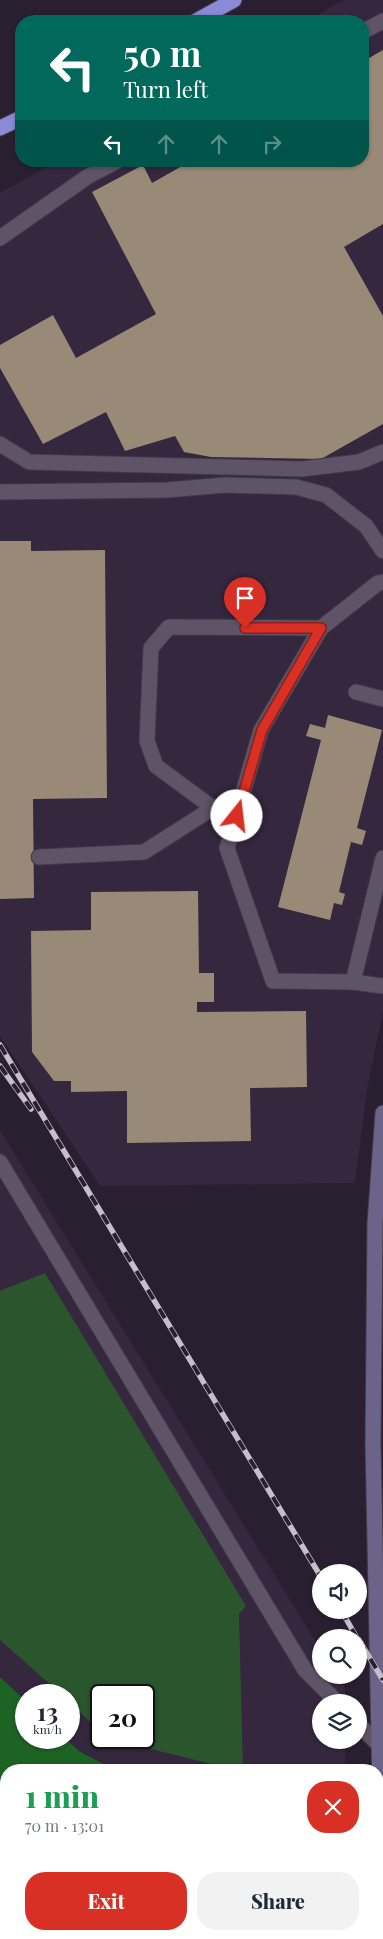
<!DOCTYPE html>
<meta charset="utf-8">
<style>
body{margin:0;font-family:"Playfair Display",serif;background:#f2f2f3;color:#1f2937;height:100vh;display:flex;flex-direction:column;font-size:19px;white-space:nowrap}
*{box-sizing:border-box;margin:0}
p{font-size:16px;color:#747a83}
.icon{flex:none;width:28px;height:28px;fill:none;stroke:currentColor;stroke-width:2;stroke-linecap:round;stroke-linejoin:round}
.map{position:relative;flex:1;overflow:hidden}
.side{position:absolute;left:0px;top:1764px;width:384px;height:176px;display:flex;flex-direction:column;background:#fff;border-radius:20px 20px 0 0;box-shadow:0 1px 4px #0004}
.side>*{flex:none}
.banner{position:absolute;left:15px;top:15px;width:354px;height:152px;border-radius:20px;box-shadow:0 1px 4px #0004;background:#00695c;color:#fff;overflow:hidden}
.controls{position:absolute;left:312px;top:1564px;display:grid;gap:10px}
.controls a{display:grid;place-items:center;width:55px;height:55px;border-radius:50%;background:#fff;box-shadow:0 1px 4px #0004;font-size:25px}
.speed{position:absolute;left:15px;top:1684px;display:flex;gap:10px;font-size:25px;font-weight:700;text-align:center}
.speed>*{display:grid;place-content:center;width:65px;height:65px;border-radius:50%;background:#fff;box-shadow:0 1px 4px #0004;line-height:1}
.speed small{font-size:12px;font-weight:400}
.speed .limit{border:2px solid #111;border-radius:8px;background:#fff;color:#111}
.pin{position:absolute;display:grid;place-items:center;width:42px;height:42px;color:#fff;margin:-51px -21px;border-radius:50% 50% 50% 0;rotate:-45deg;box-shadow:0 0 5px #0007}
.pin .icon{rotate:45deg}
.me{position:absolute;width:55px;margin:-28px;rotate:16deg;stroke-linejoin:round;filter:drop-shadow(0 0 4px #0008)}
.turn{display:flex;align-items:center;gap:18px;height:105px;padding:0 25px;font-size:22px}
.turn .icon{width:65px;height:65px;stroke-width:2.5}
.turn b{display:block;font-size:35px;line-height:42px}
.lanes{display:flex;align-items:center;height:48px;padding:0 25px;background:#0003;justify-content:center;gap:25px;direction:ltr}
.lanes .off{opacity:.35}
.round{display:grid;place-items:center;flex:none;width:52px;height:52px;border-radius:20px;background:#f2f2f3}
.summary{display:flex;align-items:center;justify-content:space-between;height:85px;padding:0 25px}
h1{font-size:30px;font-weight:800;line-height:38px;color:#1e9e55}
.button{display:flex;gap:10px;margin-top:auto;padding:10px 25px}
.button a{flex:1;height:58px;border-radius:20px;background:#d93025;color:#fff;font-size:20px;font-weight:800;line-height:58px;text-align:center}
.button a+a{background:#f2f2f3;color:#1f2937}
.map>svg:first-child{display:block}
</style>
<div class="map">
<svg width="383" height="1939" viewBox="0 0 383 1939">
<rect width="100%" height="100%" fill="#291f31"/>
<g fill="#34273e" fill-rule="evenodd">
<path d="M344 0H383V1011L367 1090 355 1183 100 1186 0 1036V193L57 161H362V21H306Z"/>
<path d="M0 1130 321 1650V1675H337L345 1688V1702H321V1740H345V1770H115L79 1751 65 1738H69V1695H26V1701L0 1677ZM101 1695H144V1738H101Z"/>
</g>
<path fill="#2b552c" d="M45 1273 246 1606 239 1614 243 1770H236L106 1738H144V1695H101V1733L69 1701V1695H62L0 1640V1291Z"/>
<path fill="#1d6324" d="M0 1677 26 1701V1738H65L79 1751 115 1770H6V1934H340V1939H0Z"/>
<g fill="#988a76">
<path d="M383 50V224L344 247 383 316V424L321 459 211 457 184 452 175 436 125 451 106 412 43 444 0 368V345L53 315 76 358 156 314 92 192 143 165 152 183 191 161H362V62Z"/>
<path d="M0 541H31V551L105 550 107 798 33 799 34 898 0 899Z"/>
<path d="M328 715 382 730 357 828 366 831 362 845 351 842 339 892 345 894 342 905 334 903 330 920 278 907 321 740 306 736 310 724 325 728Z"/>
<path d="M198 891 199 973H214V1002H197V1012L306 1011 307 1087 250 1088 251 1141 127 1143V1091L71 1092V1081H54L32 1052 31 931 91 930V892Z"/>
</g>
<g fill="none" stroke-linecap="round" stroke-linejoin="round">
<defs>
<g id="service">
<path d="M362 32 383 21"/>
<path d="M0 238 87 177 117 161"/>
<path d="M0 444 29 462 302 469 359 462 383 452"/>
<path d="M0 492 167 490 225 485 296 487 326 495 366 526 383 551"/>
<path d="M356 692 383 699"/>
<path d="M237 816 213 808 156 766 147 741 151 648 169 627 321 628"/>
<path d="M39 857 144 852 213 808"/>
<path d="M383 858 353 982 383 986"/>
<path d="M353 982 273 981 227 848 261 730 321 628 378 583 383 582"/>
<path d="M0 1162 305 1670 337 1702"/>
<path d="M359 1725 379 1745"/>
</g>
<path id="secondary" d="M379 1939 380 1790 373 1444 375 1223 383 1113"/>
<g id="motorway">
<path d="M196 21 234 0"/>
<path d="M0 128 21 118"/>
</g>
</defs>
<use href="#service" stroke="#423a48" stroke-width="17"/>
<use href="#secondary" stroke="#423a48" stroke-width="17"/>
<use href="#motorway" stroke="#423a48" stroke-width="17"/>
<use href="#service" stroke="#5e5367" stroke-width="15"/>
<use href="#secondary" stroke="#6c6488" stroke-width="15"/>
<use href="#motorway" stroke="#8b8ad6" stroke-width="15"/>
<defs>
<g id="rail">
<path d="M0 1045 321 1577"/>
<path d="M0 1066 31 1109"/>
<path d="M341 1610 357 1638"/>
<path d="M359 1640 383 1680"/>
</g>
</defs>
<use href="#rail" stroke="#c5bfca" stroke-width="5.5"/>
<use href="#rail" stroke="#291f31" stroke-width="4" stroke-dasharray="11" stroke-linecap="butt"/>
</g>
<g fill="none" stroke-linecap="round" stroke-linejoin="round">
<defs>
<path id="route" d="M237 816 262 730 321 628H245"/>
</defs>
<use href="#route" stroke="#8d1f18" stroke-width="12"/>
<use href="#route" stroke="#d93025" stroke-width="9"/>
</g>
</svg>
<div class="controls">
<a><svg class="icon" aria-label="sound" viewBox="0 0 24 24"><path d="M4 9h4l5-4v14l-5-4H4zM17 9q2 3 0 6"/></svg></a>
<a><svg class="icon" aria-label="search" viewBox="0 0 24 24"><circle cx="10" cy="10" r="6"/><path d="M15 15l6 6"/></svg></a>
<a><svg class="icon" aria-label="layers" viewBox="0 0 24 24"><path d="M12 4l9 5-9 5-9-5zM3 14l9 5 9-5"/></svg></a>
</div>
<div class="speed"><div>13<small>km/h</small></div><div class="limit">20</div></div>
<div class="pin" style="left:245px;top:628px;background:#d93025"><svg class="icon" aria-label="arrive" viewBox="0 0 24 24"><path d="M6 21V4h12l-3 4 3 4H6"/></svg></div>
<svg class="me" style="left:237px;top:816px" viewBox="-20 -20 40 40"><circle r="19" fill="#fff"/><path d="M0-13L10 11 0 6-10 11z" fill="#d93025"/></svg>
<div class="banner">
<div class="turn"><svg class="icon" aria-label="left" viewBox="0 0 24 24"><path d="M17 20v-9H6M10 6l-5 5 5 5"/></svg><div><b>50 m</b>Turn left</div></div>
<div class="lanes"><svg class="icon" aria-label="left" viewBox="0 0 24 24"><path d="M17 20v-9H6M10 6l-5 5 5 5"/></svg><svg class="icon off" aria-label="ahead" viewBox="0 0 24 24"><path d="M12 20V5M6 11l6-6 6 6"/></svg><svg class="icon off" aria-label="ahead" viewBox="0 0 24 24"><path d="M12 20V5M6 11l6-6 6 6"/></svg><svg class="icon off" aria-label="right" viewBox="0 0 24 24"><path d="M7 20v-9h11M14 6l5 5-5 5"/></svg></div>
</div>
<section class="side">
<div class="summary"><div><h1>1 min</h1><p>70 m · 13:01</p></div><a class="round" style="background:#d93025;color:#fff"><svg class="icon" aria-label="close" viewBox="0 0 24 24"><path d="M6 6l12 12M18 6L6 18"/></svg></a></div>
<div class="button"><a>Exit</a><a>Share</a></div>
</section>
</div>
